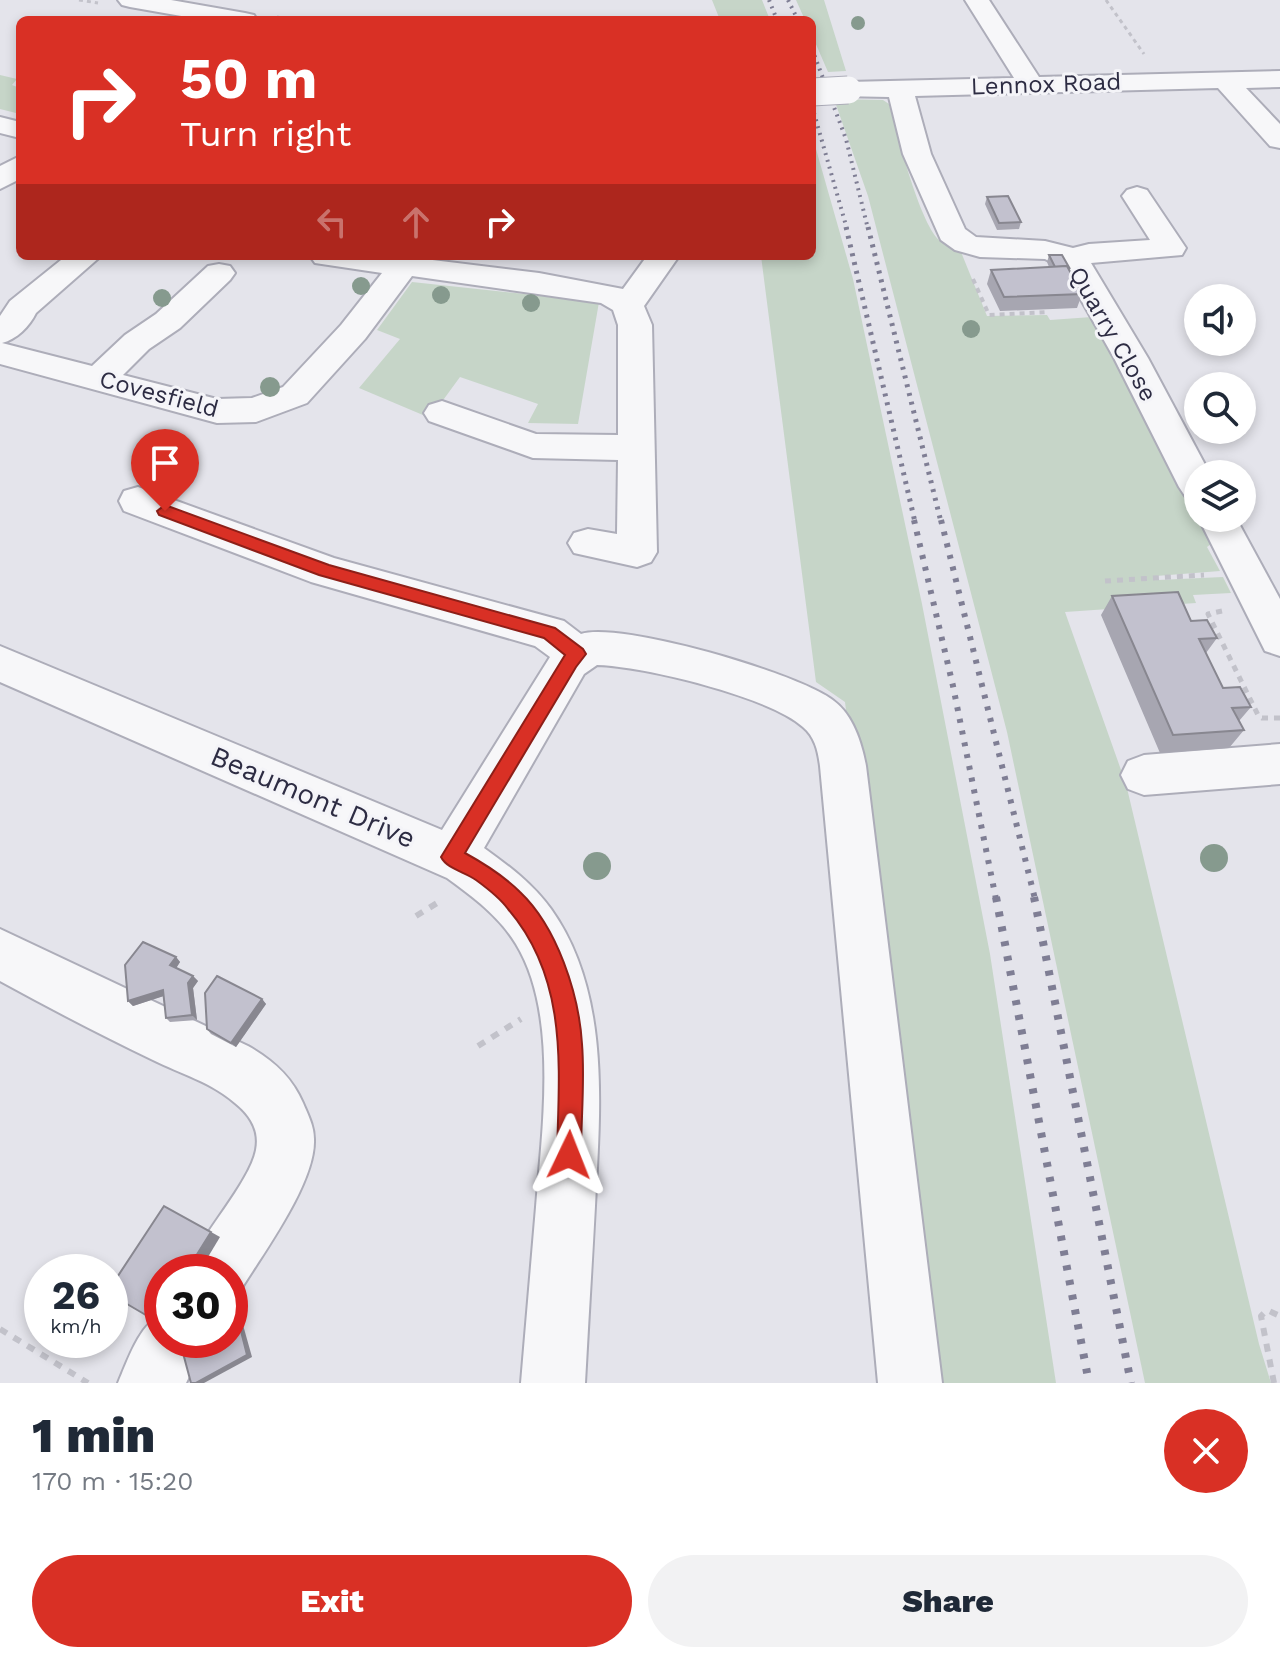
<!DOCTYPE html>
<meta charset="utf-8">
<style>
body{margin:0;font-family:"Work Sans",sans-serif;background:#f2f2f3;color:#1f2937;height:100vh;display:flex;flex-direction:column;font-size:30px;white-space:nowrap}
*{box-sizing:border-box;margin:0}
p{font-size:26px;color:#747a83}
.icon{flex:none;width:44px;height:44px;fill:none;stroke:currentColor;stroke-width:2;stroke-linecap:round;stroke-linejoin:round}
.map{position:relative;height:1383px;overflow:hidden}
.drawer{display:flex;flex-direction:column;background:#fff;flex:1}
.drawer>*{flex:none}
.guide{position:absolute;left:16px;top:16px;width:800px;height:244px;border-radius:12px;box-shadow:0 4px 12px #0003;background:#d93025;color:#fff;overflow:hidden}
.controls{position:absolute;left:1184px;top:284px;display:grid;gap:16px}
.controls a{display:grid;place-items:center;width:72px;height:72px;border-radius:50%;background:#fff;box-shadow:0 4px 12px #0003;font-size:40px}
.speed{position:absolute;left:24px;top:1254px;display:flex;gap:16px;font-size:40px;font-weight:700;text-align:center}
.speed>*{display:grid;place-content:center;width:104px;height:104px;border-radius:50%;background:#fff;box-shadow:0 4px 12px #0003;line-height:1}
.speed small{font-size:20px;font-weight:400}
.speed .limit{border:12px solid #d22;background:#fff;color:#111}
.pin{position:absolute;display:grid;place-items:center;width:68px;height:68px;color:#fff;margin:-82px -34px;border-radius:50% 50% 50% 0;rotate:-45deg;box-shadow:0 0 8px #0007}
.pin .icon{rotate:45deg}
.me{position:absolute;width:88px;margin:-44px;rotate:2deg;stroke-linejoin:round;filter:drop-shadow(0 0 6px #0008)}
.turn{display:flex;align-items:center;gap:28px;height:168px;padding:0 32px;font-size:36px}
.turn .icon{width:104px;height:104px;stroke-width:2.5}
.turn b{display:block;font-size:56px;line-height:68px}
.lanes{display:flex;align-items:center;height:76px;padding:0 32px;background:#0003;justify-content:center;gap:40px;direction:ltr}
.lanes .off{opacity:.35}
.round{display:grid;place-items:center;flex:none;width:84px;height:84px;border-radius:42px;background:#f2f2f3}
.head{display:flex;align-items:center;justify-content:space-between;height:136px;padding:0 32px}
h1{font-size:48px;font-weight:800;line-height:60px}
.button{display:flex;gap:16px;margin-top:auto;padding:16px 32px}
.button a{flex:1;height:92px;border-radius:48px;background:#d93025;color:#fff;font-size:32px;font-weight:800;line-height:92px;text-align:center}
.button a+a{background:#f2f2f3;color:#1f2937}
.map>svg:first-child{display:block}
</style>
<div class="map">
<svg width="1280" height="1383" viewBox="0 0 1280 1383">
<rect width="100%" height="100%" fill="#e4e4eb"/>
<g fill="#c6d5c8">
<path d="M712 0H762L770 20H720Z"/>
<path d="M796 0H824L846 71 828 72 812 35V20H805Z"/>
<path d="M0 75 17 79 12 85 20 88V114L0 109Z"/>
<path d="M834 99 883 100 889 104C897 133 919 221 939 240 945 246 953 249 961 252L987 316 1047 315 1050 320 1092 317 1211 544 1207 547 1220 571 1156 576 1158 580 1223 577 1231 593 1193 595 1196 603 1065 612 1126 784 1259 1344 1271 1383H1145L1007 732 868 196Z"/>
<path d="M812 135 853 279 922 604 990 954 1056 1383H925L897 1123 845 702 816 682 761 256H812Z"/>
<path d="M412 282 599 302 578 424 528 423 538 404 460 377 430 418 359 388 400 339 377 330Z"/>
</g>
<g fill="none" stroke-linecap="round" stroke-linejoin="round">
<defs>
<g id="minor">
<path d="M118 0H171L245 13 254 15 257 20H204L130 7 122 5Z"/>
<path d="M965 0H989L1039 77 1280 71V87L1246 88 1280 124V148L1270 146 1218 88 915 96 931 154 965 229 976 237 1045 241 1073 248 1089 244 1150 240 1122 196 1127 190 1137 187 1147 190 1186 248 1182 255 1091 263 1148 358 1210 474H1198V500L1185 496 1179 487 1114 358 1063 268 1045 259 980 257 955 250 941 240 903 154 889 97 839 96 835 90 839 84 848 82 1014 78Z"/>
<path d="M0 117 20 122V138L0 133Z"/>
<path d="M20 156V179L0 189V166Z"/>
<path d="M66 256H101L36 313C29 327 17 339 2 343L92 366 125 335 156 314 208 266 219 264 230 266 235 273 230 280 180 328 149 349 123 375 217 399 252 398 283 387 341 325 382 273 315 263 310 256H400L539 273 623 289 647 256H679L644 306 652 325 657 552 651 562 637 567 574 553 568 543 574 533 588 529 617 534 618 460 533 458 429 421 424 413 429 405 442 401 536 434 618 435V325L613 310 601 303 412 276 365 339 307 403 256 422 217 423 0 364V316L10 301Z"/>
<path d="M138 487 334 558 564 621 581 634C620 621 801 674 834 701 853 715 862 744 866 766L942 1383H878L820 766C818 751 815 737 803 727 770 697 643 666 597 665L584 674 484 848C509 866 532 883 551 909 611 993 600 1109 595 1206 592 1265 588 1324 585 1383H521C526 1324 531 1266 536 1207 542 1130 559 1014 516 944 499 916 473 897 447 878L0 682V646L442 830 550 657 535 646 311 582 124 511 119 501 124 491Z"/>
<path d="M1198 517 1236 518 1280 599V656L1265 651Z"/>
<path d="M1280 744V784L1144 795 1128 789 1121 775 1128 761 1144 755Z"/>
<path d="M0 929 248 1046C273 1060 292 1077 303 1103 308 1115 314 1126 314 1139 316 1183 261 1256 238 1294L230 1297V1272H185C201 1235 250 1182 256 1150 260 1130 250 1115 235 1103 211 1082 181 1074 153 1060 101 1035 51 1009 0 981Z"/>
<path d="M162 1314V1340H207L186 1383H118C127 1362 140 1323 162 1314Z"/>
</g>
</defs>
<use href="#minor" stroke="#adadb9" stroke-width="4"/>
<g stroke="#c2c2ca" stroke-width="3" stroke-dasharray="4 4" stroke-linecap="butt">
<path d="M79 0 98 3"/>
<path d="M1106 0 1144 54"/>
<path d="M277 17 294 20"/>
</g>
<path stroke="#c2c2ca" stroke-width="4" stroke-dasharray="5 5" stroke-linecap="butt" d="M973 279 989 315 1048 312"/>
<g stroke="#c2c2ca" stroke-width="5" stroke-dasharray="6 6" stroke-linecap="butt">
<path d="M1105 581 1204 575"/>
<path d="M1222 611 1208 614 1258 715 1262 718H1280"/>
</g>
<g stroke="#c2c2ca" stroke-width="6" stroke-dasharray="8 8" stroke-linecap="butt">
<path d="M416 916 442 900"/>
<path d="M478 1046 521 1019"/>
<path d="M0 1329 88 1383"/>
<path d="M1274 1383 1261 1316 1267 1310 1280 1316"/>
</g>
<use href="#minor" fill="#f7f7f9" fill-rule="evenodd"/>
<g stroke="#7f7e94" stroke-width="4" stroke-dasharray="2 5" stroke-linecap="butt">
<path d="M769 0 777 20"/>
<path d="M788 0 798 20"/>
<path d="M812 49 846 139 868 229"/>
<path d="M812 106 847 229"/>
</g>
<g stroke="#7f7e94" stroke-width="5" stroke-dasharray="3 6" stroke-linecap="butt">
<path d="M846 227 915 522"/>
<path d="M868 227 941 522"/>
</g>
<g stroke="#7f7e94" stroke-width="6" stroke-dasharray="4 8" stroke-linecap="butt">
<path d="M914 520 953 686 996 899"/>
<path d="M941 520 1035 899"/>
</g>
<g stroke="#7f7e94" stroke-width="8" stroke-dasharray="5 10" stroke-linecap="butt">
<path d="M996 897 1089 1383"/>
<path d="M1034 897 1131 1383"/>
</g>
<defs>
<path id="minor-bridge" d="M812 92 848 90"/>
</defs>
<use href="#minor-bridge" stroke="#adadb9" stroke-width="29" stroke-linecap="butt"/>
<use href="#minor-bridge" stroke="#f7f7f9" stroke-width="27"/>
</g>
<g fill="#869a8e">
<circle cx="858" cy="23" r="7"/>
<circle cx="361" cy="286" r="9"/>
<circle cx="441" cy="295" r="9"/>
<circle cx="162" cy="298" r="9"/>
<circle cx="531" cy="303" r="9"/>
<circle cx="971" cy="329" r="9"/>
<circle cx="270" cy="387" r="10"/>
<circle cx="1214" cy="858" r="14"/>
<circle cx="597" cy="866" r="14"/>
</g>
<g fill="#a7a6b1">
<path d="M987 197 1021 222 1019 229 997 230 985 204Z"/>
<path d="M1049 255 1082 294 1077 308 1000 311 987 284 991 270 1049 267 1047 262Z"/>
<path d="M1112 596 1191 621 1217 638 1206 653 1223 688 1251 707 1239 721 1244 730 1229 748 1160 753 1101 615Z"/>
<path d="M176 957 180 962 176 968 193 976 198 981 193 988 197 1020 170 1022 166 1018 163 996 133 1006 128 1001Z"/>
<path d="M262 999 266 1004 236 1047 211 1034 207 1029Z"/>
</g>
<g fill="#888790">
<path d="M176 957 180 962 175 970 170 965Z"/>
<path d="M193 976 198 981 193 988 197 1020 192 1015 188 983Z"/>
<path d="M163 990 167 995 133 1006 128 1001Z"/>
<path d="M262 999 266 1004 236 1047 231 1043Z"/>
<path d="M211 1232 220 1237 199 1272H186Z"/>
<path d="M162 1311V1323L156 1321Z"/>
<path d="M239 1323 243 1325 252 1357 204 1383H196Z"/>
</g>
<g fill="#c2c1ce" stroke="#888790" stroke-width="2">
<path d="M1008 196 1021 222 999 223 987 197Z"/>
<path d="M1049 255H1062L1070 269 1067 266 1055 267Z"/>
<path d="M1067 266 1082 294 1004 297 991 270Z"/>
<path d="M1178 592 1191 621 1207 620 1217 638 1199 639 1223 688 1240 687 1251 707 1232 708 1244 730 1173 735 1112 596Z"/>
<path d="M143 942 176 957 170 965 193 976 188 983 192 1015 166 1018 163 990 128 1001 125 965Z"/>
<path d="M217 976 262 999 231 1043 207 1029 205 993Z"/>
<path d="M164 1206 211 1232 186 1272H162V1311L156 1321 110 1294V1288Z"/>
<path d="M239 1323 247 1355 196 1383H191L183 1353 207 1340H230V1328Z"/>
</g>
<path fill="#d93025" stroke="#8d1f18" stroke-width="2" d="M165 505 329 565 555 628 583 649 586 654 576 667 465 853C485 864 504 876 520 892 557 927 579 994 582 1044 585 1080 581 1119 581 1155L577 1164 569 1167 560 1164 557 1155C559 1069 569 980 508 909 500 898 487 888 476 880 465 872 447 869 441 857L565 655 544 638 319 575 159 515 157 511Z"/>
<g text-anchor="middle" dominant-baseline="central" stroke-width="6" stroke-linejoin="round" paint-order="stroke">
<g font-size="24" fill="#2d2c43" stroke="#f4f4f8">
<text transform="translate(1046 84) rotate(-2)">Lennox Road</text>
<text transform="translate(1113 334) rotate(60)">Quarry Close</text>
<text transform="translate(159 394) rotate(15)">Covesfield</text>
</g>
<g font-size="28" fill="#2d2c43" stroke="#f4f4f8">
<text transform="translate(313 797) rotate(23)">Beaumont Drive</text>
</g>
</g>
</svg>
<div class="controls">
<a><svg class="icon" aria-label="sound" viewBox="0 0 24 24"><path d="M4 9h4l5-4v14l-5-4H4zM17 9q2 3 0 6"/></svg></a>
<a><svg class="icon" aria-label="search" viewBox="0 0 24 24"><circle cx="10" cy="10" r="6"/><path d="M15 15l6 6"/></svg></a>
<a><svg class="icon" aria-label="layers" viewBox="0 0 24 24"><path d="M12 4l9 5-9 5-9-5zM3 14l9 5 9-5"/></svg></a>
</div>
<div class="speed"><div>26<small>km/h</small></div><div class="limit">30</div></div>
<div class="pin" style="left:165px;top:511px;background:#d93025"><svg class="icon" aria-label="arrive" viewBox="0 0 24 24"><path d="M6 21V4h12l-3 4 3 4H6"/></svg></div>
<svg class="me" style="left:569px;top:1155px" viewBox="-20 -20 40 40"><path d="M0-17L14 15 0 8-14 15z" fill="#d93025" stroke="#fff" stroke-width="4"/></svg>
<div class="guide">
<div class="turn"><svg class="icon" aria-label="right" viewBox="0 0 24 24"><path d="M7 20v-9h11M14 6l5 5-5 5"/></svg><div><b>50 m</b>Turn right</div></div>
<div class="lanes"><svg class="icon off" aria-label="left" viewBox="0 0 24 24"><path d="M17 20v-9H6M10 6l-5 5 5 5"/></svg><svg class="icon off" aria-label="ahead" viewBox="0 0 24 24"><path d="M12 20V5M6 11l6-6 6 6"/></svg><svg class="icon" aria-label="right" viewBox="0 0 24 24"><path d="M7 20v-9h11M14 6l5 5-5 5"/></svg></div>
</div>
</div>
<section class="drawer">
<div class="head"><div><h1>1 min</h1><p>170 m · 15:20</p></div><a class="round" style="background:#d93025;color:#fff"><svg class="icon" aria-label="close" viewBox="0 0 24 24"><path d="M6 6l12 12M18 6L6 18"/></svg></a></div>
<div class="button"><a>Exit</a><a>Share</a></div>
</section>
